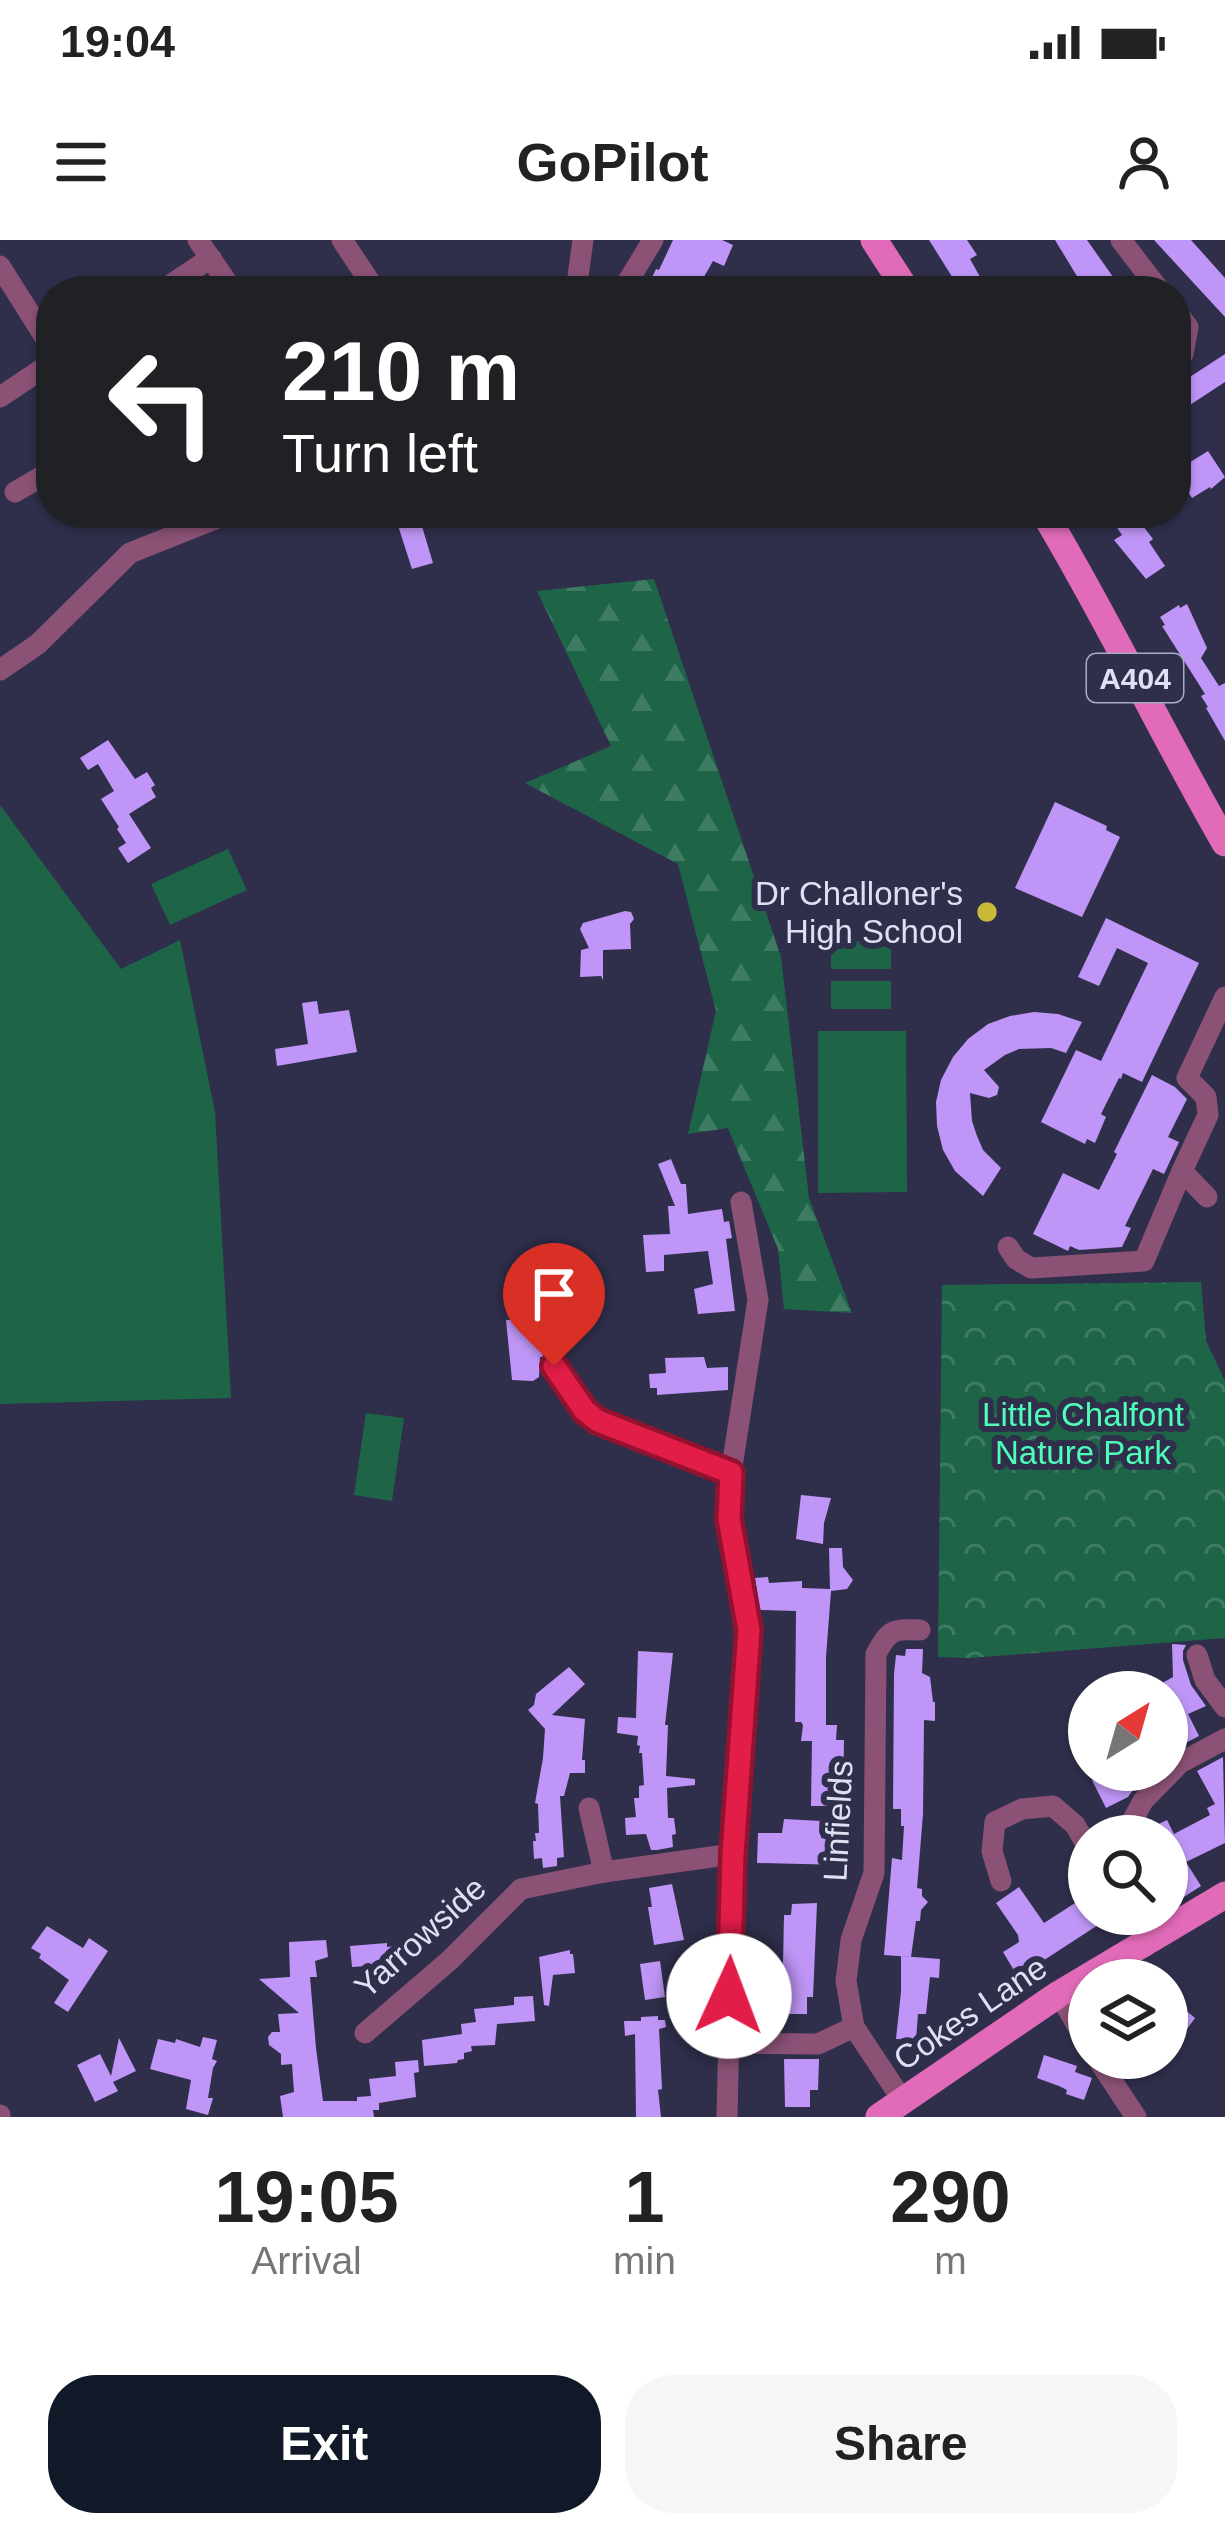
<!DOCTYPE html>
<style>
body{margin:0;font-family:Helvetica,sans-serif;background:#f6f6f6;color:#222;height:100vh;display:flex;flex-direction:column;font-size:45px;white-space:nowrap}
*{box-sizing:border-box;margin:0}
p{font-size:39px;color:#767676}
.icon{flex:none;width:66px;height:66px;fill:none;stroke:currentColor;stroke-width:2;stroke-linecap:round;stroke-linejoin:round}
.map{position:relative;height:1877px;overflow:hidden}
.drawer{display:flex;flex-direction:column;background:#fff;flex:1}
.drawer>*{flex:none}
.top-card{position:absolute;left:36px;top:36px;width:1155px;height:252px;border-radius:48px;box-shadow:0 3px 9px #0004;background:#202124;color:#fff;overflow:hidden}
.needle{width:78px;rotate:37deg}
.tools{position:absolute;left:1068px;top:1431px;display:grid;gap:24px}
.tools a{display:grid;place-items:center;width:120px;height:120px;border-radius:50%;background:#fff;box-shadow:0 3px 9px #0004;font-size:60px}
.pin{position:absolute;display:grid;place-items:center;width:102px;height:102px;color:#fff;margin:-123px -51px;border-radius:50% 50% 50% 0;rotate:-45deg;box-shadow:0 0 12px #0007}
.pin .icon{rotate:45deg}
.me{position:absolute;width:132px;margin:-66px;rotate:2deg;stroke-linejoin:round;filter:drop-shadow(0 0 9px #0008)}
.turn{display:flex;align-items:center;gap:42px;height:252px;padding:0 48px;font-size:54px}
.turn .icon{width:156px;height:156px;stroke-width:2.5}
.turn b{display:block;font-size:84px;line-height:102px}
.eta{display:flex;justify-content:space-evenly;align-items:center;height:204px;text-align:center}
.eta b{font-size:72px;font-weight:700;line-height:84px}
.cta{display:flex;gap:24px;margin-top:auto;padding:24px 48px}
.cta a{flex:1;height:138px;border-radius:48px;background:#111827;color:#fff;font-size:48px;font-weight:700;line-height:138px;text-align:center}
.cta a+a{background:#f6f6f6;color:#222}
.status{display:flex;justify-content:space-between;align-items:center;height:84px;padding:0 60px;background:#fff;direction:ltr}
.status svg{height:33px;fill:currentColor}
header{display:flex;justify-content:space-between;align-items:center;height:156px;padding:0 48px;background:#fff;font-size:54px;font-weight:700}
.map>svg:first-child{display:block}
</style>
<div class="status"><b>19:04</b><svg viewBox="0 0 49 12"><path d="M0 12V9h3v3zM5 12V6h3v6zM10 12V3h3v9zM15 12V0h3v12zM26 1h20v11H26zM47 4h2v5h-2z"/></svg></div>
<header><svg class="icon" aria-label="menu" viewBox="0 0 24 24"><path d="M4 6h16M4 12h16M4 18h16"/></svg>GoPilot<svg class="icon" aria-label="person" viewBox="0 0 24 24"><circle cx="12" cy="8" r="4"/><path d="M4 21q1-7 8-7t8 7"/></svg></header>
<div class="map">
<svg width="1225" height="1877" viewBox="0 0 1225 1877">
<defs>
<pattern id="forest-firs" width="22" height="20" patternUnits="userSpaceOnUse" patternTransform="scale(3)"><rect width="22" height="20" fill="#1e6548"/><path d="M5 1l3.5 6h-7zM16 11l3.5 6h-7z" fill="#3e7b63"/></pattern>
<pattern id="park-crowns" width="20" height="18" patternUnits="userSpaceOnUse" patternTransform="scale(3)"><rect width="20" height="18" fill="#1e6548"/><path d="M2 6a3 3 0 1 1 6 0M12 15a3 3 0 1 1 6 0" fill="none" stroke="#3e7b63"/></pattern>
</defs>
<rect width="100%" height="100%" fill="#2f2f4c"/>
<g fill="#1e6548">
<path d="M0 565 121 729 180 700 215 872 231 1158 0 1164Z"/>
<path d="M228 609 247 650 170 685 151 644Z"/>
<rect x="831" y="701" width="60" height="28"/>
<rect x="831" y="741" width="60" height="28"/>
<path d="M818 791H906L907 952 818 953Z"/>
<path d="M366 1173 404 1178 392 1261 354 1255Z"/>
</g>
<path fill="url(#forest-firs)" d="M654 339 781 717 809 958 852 1073 784 1069 778 1009 728 888 688 894 716 771 678 624 525 543 611 506 537 351Z"/>
<path fill="url(#park-crowns)" d="M1201 1042 1206 1101 1225 1141V1398L970 1418 938 1417 942 1045Z"/>
<g fill="#bf96f7">
<path d="M673 0H722L733 5 724 26 713 21 696 51H664L649 44 656 29 659 30Z"/>
<path d="M929 0H967L977 15 970 19 988 51H961Z"/>
<path d="M1055 0H1087L1118 44 1108 51H1086Z"/>
<path d="M1154 0H1191L1225 38V77Z"/>
<path d="M1225 114V142L1176 174V146Z"/>
<path d="M1208 211 1225 237 1211 249 1210 247 1192 258 1180 239 1188 233 1184 226Z"/>
<path d="M394 273H418L433 323 412 329Z"/>
<path d="M1107 273H1133L1153 299 1149 302 1165 326 1146 339 1114 300 1122 295Z"/>
<path d="M1187 364 1207 408 1201 418 1219 446 1225 443V501L1206 468 1208 467 1201 456 1205 454 1162 386 1165 385 1160 377 1179 365 1180 368Z"/>
<path d="M108 500 135 539 147 532 155 545 151 548 156 557 129 574 151 608 128 623 118 608 126 603 117 589 119 587 101 559 114 551 98 524 88 530 80 518Z"/>
<path d="M1055 562 1107 586 1106 590 1120 597 1082 677 1015 648Z"/>
<path d="M625 671 631 672 634 679 630 684 631 709 603 710V740L601 736 580 737 581 710 589 708 580 689 583 683Z"/>
<path d="M1106 678 1199 723 1142 842 1123 833 1121 839 1119 838 1101 874 1106 877 1095 903 1087 899 1085 904 1041 882 1076 810 1101 821 1148 723 1117 708 1099 746 1078 737Z"/>
<path d="M317 761 319 774 349 770 357 812 277 826 275 809 308 804 302 763Z"/>
<path d="M1034 772 1058 774 1082 782 1066 813 1051 808 1019 809 1005 815 984 830 999 847 997 855 989 858 970 853 972 881 977 896 983 910 1001 928 983 956 955 931 943 910 937 886 936 862 941 840 953 817 968 799 988 784 1010 776Z"/>
<path d="M1152 835 1175 847 1187 859 1168 897 1179 902 1164 934 1153 929 1125 986 1131 988 1122 1007 1079 1010 1070 1006 1068 1011 1033 994 1063 933 1099 950 1117 914 1114 912Z"/>
<path d="M671 919 681 944H686L688 974 722 969 724 982 729 981 732 998 726 999 735 1071 698 1074 694 1049 713 1044 708 1011 664 1015V1031L646 1032 643 995 670 994 668 966H675L658 924Z"/>
<path d="M557 1078V1095L541 1096 543 1117H540L539 1137 533 1141 512 1140 506 1080Z"/>
<path d="M704 1117 707 1128 728 1127V1150L657 1155V1148H650L649 1134 666 1133 665 1118Z"/>
<path d="M801 1255 831 1258 824 1283 823 1304 796 1299Z"/>
<path d="M829 1308H842L843 1327 853 1340 847 1349 831 1351 826 1417V1485H837L836 1500H844L843 1566H811L812 1501H801L803 1485 801 1482H795L796 1371 760 1370 755 1338 768 1337 769 1343 802 1341V1348L830 1349Z"/>
<path d="M1172 1404 1186 1405 1183 1411V1420L1191 1445 1206 1466 1188 1474 1199 1496 1172 1510 1167 1501V1452H1146L1173 1437Z"/>
<path d="M906 1409H923L922 1433 930 1437 933 1462H935V1481L924 1480 923 1574 917 1648 922 1649V1656L928 1662 921 1670 920 1681H916L911 1717 884 1715 892 1618 902 1620 904 1586H901V1569H893L894 1434 896 1415 905 1416Z"/>
<path d="M638 1411 673 1413 665 1485H668L666 1536 695 1539V1545L667 1548 668 1578H674L676 1594 672 1595 673 1607 657 1610H651L646 1594 626 1595 625 1578 636 1577 634 1558H639V1546L644 1545 642 1513H639L640 1506 637 1505 638 1496 617 1493 618 1477 636 1478Z"/>
<path d="M569 1427 585 1444 552 1475 585 1479 582 1520H585V1533H570L564 1556H560L564 1617 557 1618V1626L543 1628 542 1618 534 1619 533 1601H536L535 1593H539L538 1564 535 1563 543 1518 545 1489 528 1470 534 1465 536 1454Z"/>
<path d="M1223 1517 1225 1603 1186 1622 1201 1646 1176 1662 1167 1645V1597L1170 1596H1141L1144 1591 1167 1580 1174 1594 1210 1575 1207 1568 1215 1564 1197 1531Z"/>
<path d="M1091 1530H1122L1133 1550 1128 1557 1106 1568 1092 1540 1095 1538Z"/>
<path d="M784 1579 821 1581V1598L843 1600V1625L757 1623 758 1593H782Z"/>
<path d="M672 1644 684 1700 654 1705 648 1667H652L649 1648Z"/>
<path d="M1019 1647 1044 1683 1089 1654V1674H1115L1018 1737 1003 1712 1019 1702 1018 1695 996 1663Z"/>
<path d="M817 1663 813 1757H807V1774H782L784 1675H791L792 1664Z"/>
<path d="M47 1686 83 1708 89 1698 108 1711 68 1772 54 1763 69 1740 39 1718 41 1714 31 1708Z"/>
<path d="M326 1700 328 1717 315 1721 317 1737H310L316 1808 323 1861H357V1857L371 1856 369 1839 396 1836 395 1822 418 1820 419 1832 414 1833 416 1857 379 1863V1870H373L374 1877H283L280 1856 294 1852 292 1824 281 1825V1814L269 1805 268 1797 272 1792H280L278 1774 299 1773 259 1739 290 1737 289 1702Z"/>
<path d="M387 1703V1707L398 1706 400 1724 352 1727 350 1706Z"/>
<path d="M570 1710V1714H573L575 1733 553 1735 549 1766 544 1765 539 1717Z"/>
<path d="M901 1716 940 1719 939 1738 930 1737 926 1774H918L916 1800 896 1799 901 1752Z"/>
<path d="M660 1721 665 1757 645 1760 640 1724Z"/>
<path d="M1167 1755 1195 1778 1182 1796 1179 1794 1167 1810Z"/>
<path d="M533 1756 535 1781 497 1784 495 1805 471 1806 472 1811 464 1813V1819L458 1820 457 1823 424 1826 422 1800 462 1794 461 1784 476 1782 474 1769 514 1765V1757Z"/>
<path d="M658 1776V1780H665L666 1787 659 1789 662 1849 658 1850 661 1877H636L635 1794 625 1796 624 1781H641V1777Z"/>
<path d="M203 1797 217 1800 212 1819 217 1821 213 1828 208 1858H213L208 1875 186 1869 191 1840 150 1829 158 1799 175 1803 176 1799 200 1807Z"/>
<path d="M119 1798 136 1831 113 1842 118 1851 95 1862 77 1825 100 1814 111 1836Z"/>
<path d="M1044 1815 1077 1826 1075 1832 1092 1838 1084 1860 1066 1854 1067 1850 1059 1846 1037 1838Z"/>
<path d="M784 1819H819L818 1850H810V1867H785Z"/>
</g>
<g fill="none" stroke-linecap="round" stroke-linejoin="round">
<g stroke="#8b5276" stroke-width="21">
<path d="M198 0 233 51"/>
<path d="M342 0 376 51"/>
<path d="M1121 0 1160 51"/>
<path d="M0 26 51 107"/>
<path d="M161 51 211 18"/>
<path d="M576 51 583 0"/>
<path d="M622 51 653 0"/>
<path d="M1176 71 1188 87 1183 114 1176 118"/>
<path d="M0 157 51 123"/>
<path d="M15 252 51 231"/>
<path d="M0 430 38 404 130 313 230 273"/>
<path d="M1207 957 1182 931 1208 875 1206 857 1187 838 1225 757"/>
<path d="M1008 1007 1016 1019 1031 1028 1144 1021 1182 931"/>
<path d="M554 1126 585 1171 598 1181 731 1233"/>
<path d="M1197 1415 1205 1440 1225 1467"/>
<path d="M589 1568 604 1632"/>
<path d="M1124 1596 1143 1561 1180 1523 1225 1499"/>
<path d="M1001 1641 992 1611 995 1582 1022 1569 1053 1566 1075 1585 1089 1609"/>
<path d="M1059 1754 1089 1806"/>
<path d="M365 1793 450 1720 521 1649 604 1632 733 1614"/>
<path d="M727 1803 818 1804 854 1787"/>
<path d="M1097 1818 1136 1877"/>
<path d="M903 1861 854 1787 846 1741 851 1700 874 1633 876 1414C889 1389 894 1389 920 1390"/>
<path d="M0 1875V1877"/>
<path d="M727 1877 733 1614 749 1391 729 1279 731 1233 758 1060 741 962"/>
</g>
<g stroke="#e16bb8" stroke-width="27">
<path d="M874 0 907 51"/>
<path d="M1044 273C1109 381 1162 494 1225 603"/>
<path d="M879 1877 1059 1754 1225 1655"/>
</g>
</g>
<g fill="none" stroke-linecap="round" stroke-linejoin="round">
<defs>
<path id="route" d="M554 1126 585 1171 598 1181 731 1233 729 1279 749 1390 733 1614 729 1756"/>
</defs>
<use href="#route" stroke="#92132f" stroke-width="30"/>
<use href="#route" stroke="#e11d48" stroke-width="21"/>
</g>
<circle fill="#c9ba3a" stroke="#2f2f4c" stroke-width="4.5" cx="987" cy="672" r="12"/>
<g text-anchor="middle" dominant-baseline="central" stroke-width="12" stroke-linejoin="round" paint-order="stroke">
<rect fill="#2f2f4c" stroke="#aaabc1" stroke-width="3" x="1087" y="414" width="96" height="48" rx="9"/>
<g font-size="30" font-weight="bold" fill="#dfe0f3">
<text x="1135" y="438">A404</text>
</g>
<g font-size="33" fill="#dfe0f3" stroke="#2f2f4c" text-anchor="end">
<text x="963" y="653">Dr Challoner's<tspan x="963" dy="38">High School</tspan></text>
</g>
<g font-size="33" fill="#4efdb8" stroke="#2f2f4c">
<text x="1083" y="1174">Little Chalfont<tspan x="1083" dy="38">Nature Park</tspan></text>
</g>
<g font-size="33" fill="#dfe0f3" stroke="#2f2f4c">
<text transform="translate(838 1581) rotate(-87)">Linfields</text>
<text transform="translate(420 1697) rotate(-42)">Yarrowside</text>
<text transform="translate(970 1773) rotate(-34)">Cokes Lane</text>
</g>
</g>
</svg>
<div class="tools">
<a><svg class="needle" viewBox="-14 -14 28 28"><path d="M0-13l5 13h-10z" fill="#e53935"/><path d="M0 13l5-13h-10z" fill="#767676"/></svg></a>
<a><svg class="icon" aria-label="search" viewBox="0 0 24 24"><circle cx="10" cy="10" r="6"/><path d="M15 15l6 6"/></svg></a>
<a><svg class="icon" aria-label="layers" viewBox="0 0 24 24"><path d="M12 4l9 5-9 5-9-5zM3 14l9 5 9-5"/></svg></a>
</div>
<div class="pin" style="left:554px;top:1126px;background:#d93025"><svg class="icon" aria-label="arrive" viewBox="0 0 24 24"><path d="M6 21V4h12l-3 4 3 4H6"/></svg></div>
<svg class="me" style="left:729px;top:1756px" viewBox="-20 -20 40 40"><circle r="19" fill="#fff"/><path d="M0-13L10 11 0 6-10 11z" fill="#e11d48"/></svg>
<div class="top-card">
<div class="turn"><svg class="icon" aria-label="left" viewBox="0 0 24 24"><path d="M17 20v-9H6M10 6l-5 5 5 5"/></svg><div><b>210 m</b>Turn left</div></div>
</div>
</div>
<section class="drawer">
<div class="eta">
<div><b>19:05</b><p>Arrival</p></div>
<div><b>1</b><p>min</p></div>
<div><b>290</b><p>m</p></div>
</div>
<div class="cta"><a>Exit</a><a>Share</a></div>
</section>
